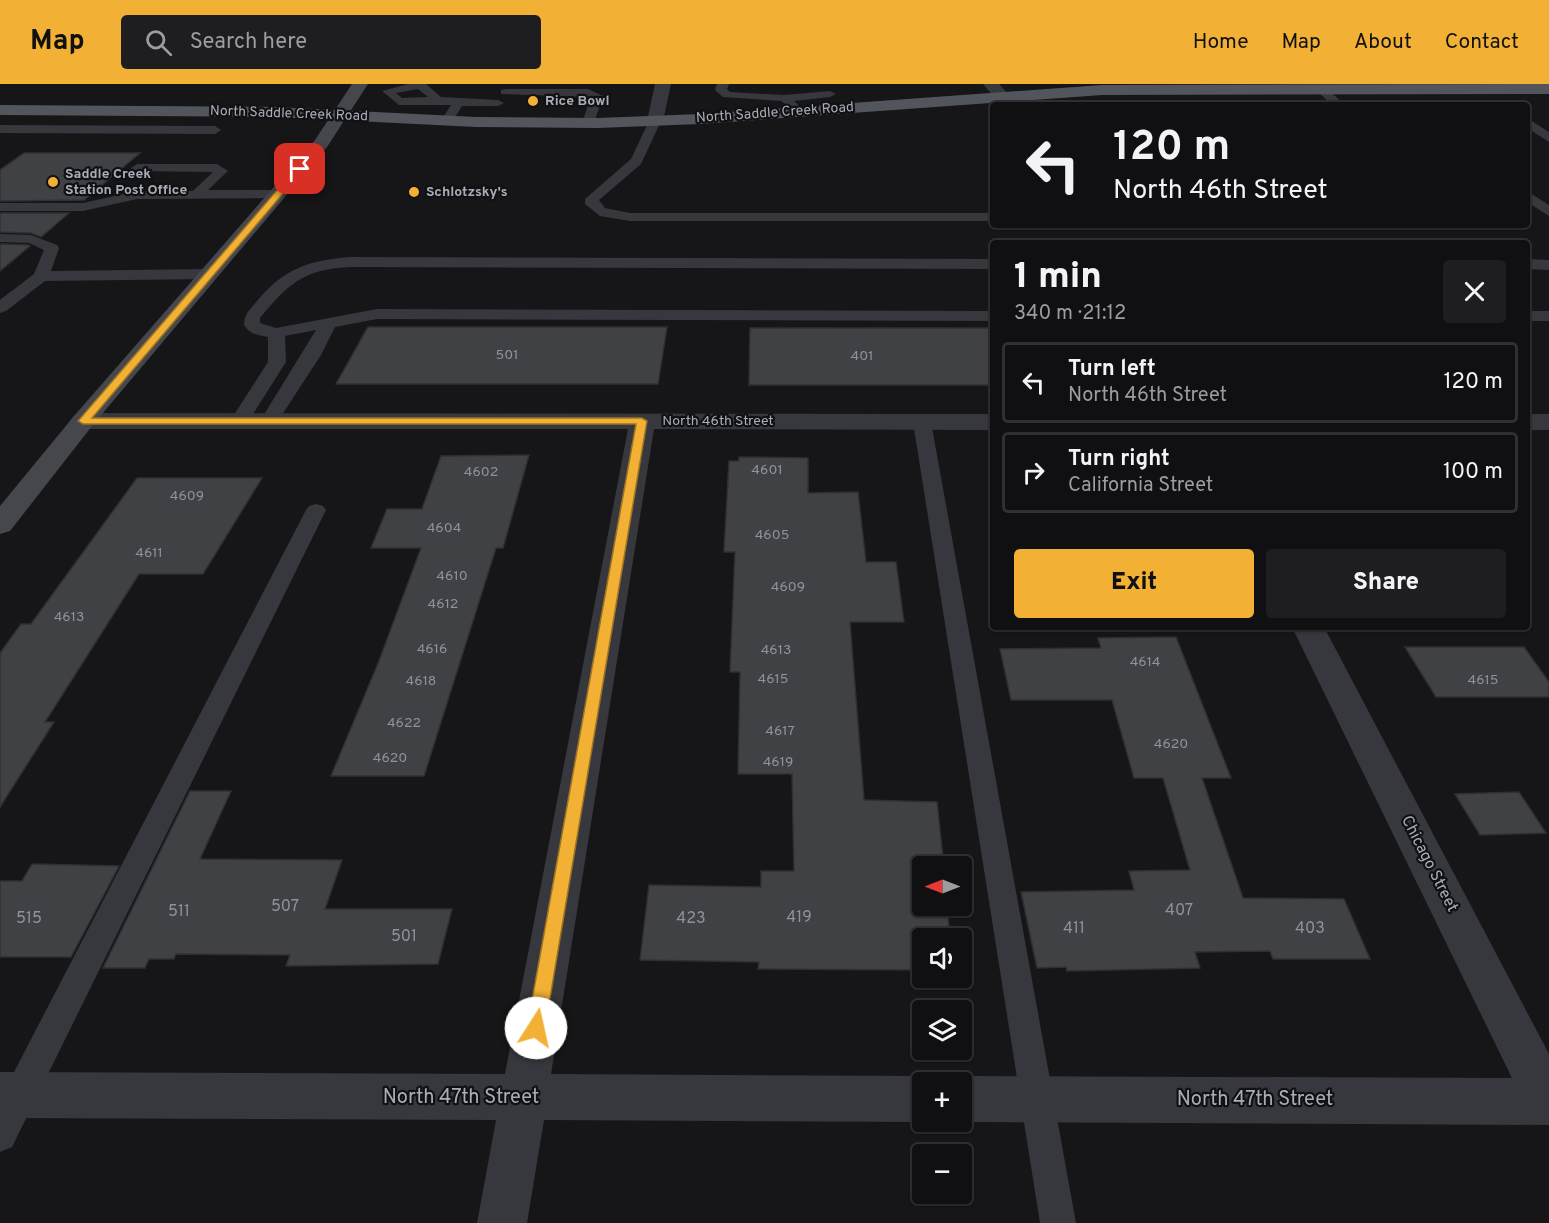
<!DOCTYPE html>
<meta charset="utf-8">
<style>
body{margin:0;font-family:Overpass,sans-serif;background:#1e1e20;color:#f1f3f6;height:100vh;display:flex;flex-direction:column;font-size:22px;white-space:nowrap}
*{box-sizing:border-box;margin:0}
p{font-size:20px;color:#9c9d9f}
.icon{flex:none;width:33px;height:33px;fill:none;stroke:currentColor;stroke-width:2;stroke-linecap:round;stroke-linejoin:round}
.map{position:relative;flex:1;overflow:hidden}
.drawer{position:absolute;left:990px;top:156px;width:540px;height:390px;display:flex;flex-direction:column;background:#101012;border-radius:6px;box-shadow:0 2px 4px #0004,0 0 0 2px #303032}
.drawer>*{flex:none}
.top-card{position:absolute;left:990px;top:18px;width:540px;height:126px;border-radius:6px;box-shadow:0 2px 4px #0004,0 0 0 2px #303032;background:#101012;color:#f1f3f6;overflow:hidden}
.needle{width:39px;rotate:270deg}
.fabs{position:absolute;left:912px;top:772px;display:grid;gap:12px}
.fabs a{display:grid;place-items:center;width:60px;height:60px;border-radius:6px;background:#101012;box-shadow:0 2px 4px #0004,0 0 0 2px #303032;font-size:30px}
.pin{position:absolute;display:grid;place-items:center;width:51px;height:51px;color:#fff;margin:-26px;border-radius:12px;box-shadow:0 3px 9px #0006}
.me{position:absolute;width:66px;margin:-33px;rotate:10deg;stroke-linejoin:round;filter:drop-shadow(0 0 4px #0008)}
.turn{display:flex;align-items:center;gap:21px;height:126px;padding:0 24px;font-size:27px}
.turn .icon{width:78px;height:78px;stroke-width:2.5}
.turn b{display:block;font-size:42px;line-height:51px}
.round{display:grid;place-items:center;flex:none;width:63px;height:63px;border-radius:6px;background:#1e1e20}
.head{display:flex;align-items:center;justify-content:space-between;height:102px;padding:0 24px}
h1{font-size:36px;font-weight:800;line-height:45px}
.action{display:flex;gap:12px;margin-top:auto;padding:12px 24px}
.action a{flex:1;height:69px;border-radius:6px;background:#f2b134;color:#111;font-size:24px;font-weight:800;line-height:69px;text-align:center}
.action a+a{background:#1e1e20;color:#f1f3f6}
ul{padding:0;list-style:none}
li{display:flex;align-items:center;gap:18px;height:81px;margin:0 12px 9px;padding:0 12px;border:3px solid #303032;border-radius:6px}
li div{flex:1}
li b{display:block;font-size:22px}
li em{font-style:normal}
header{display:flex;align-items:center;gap:36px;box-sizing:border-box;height:84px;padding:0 30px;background:#f2b134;color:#111}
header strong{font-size:28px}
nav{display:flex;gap:33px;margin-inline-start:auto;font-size:21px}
.search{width:420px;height:54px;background:#1e1e20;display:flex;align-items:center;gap:15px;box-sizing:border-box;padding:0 21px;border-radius:6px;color:#9c9d9f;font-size:22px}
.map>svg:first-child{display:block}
</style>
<header>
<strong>Map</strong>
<div class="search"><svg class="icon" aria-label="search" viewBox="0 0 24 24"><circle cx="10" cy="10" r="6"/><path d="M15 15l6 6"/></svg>Search here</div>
<nav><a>Home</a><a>Map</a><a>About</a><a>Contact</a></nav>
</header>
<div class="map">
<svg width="1549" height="1139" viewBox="0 0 1549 1139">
<rect width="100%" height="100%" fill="#161618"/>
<g fill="#404145" stroke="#303034" stroke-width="1.5">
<path d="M24 69H140L84 116 0 117V86Z"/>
<path d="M0 129H69L41 153 31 149 0 148Z"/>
<path d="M0 160 28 161 30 162 0 187Z"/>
<path d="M368 243H667L658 300H336Z"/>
<path d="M750 244H993V301H749Z"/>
<path d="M529 371 503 464H496L424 692H331L379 577 421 464H371L387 425H422L441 372Z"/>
<path d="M739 373 808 374V409L858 408 866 478H896L904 538H850L864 716 937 718 944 783H922V822H947L950 855H922V886L758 885 759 878 640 876 649 801 761 803V787H794L792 690H738L740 588H730L735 468H724L729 377H739Z"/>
<path d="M137 394H262L203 490H139L45 638H54L0 723V569L21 540H31Z"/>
<path d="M1176 553 1231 694H1202L1243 814 1344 815 1370 875H1273L1270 867 1195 868 1200 884 1067 887 1066 883 1037 884 1021 808 1134 806 1129 787 1190 786 1163 694H1134L1112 616H1011L1000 565 1101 564 1098 554Z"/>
<path d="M1405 563H1524L1549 598V613H1436Z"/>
<path d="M190 707H231L200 775 342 776 325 825H452L438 880 286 882 290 871 176 870 174 875H149L145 884H103Z"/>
<path d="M1519 708 1546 749 1480 751 1455 710Z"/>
<path d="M32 780 119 782 71 873H0V797H22Z"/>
</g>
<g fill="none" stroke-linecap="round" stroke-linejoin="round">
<g fill="#37383d" fill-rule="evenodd">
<path d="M408 0H426L441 13 498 16 504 19 498 22H462L454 35 450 36 444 32 451 21H399L382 7ZM418 5 428 13 402 14 396 9Z"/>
<path d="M717 0H729L727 5 730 8 784 11 830 7 836 10 830 13 794 17 805 27 799 31 781 17 723 13 715 6Z"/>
<path d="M1317 3H1325L1345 21H1332L1317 7Z"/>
<path d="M505 5H588L603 12 594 39 588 43 582 39 591 13 501 10V6Z"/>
<path d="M655 33 661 37 641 80 599 116 605 124 630 129H993V137H630L600 132 585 120V115L631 75 649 37Z"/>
<path d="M1527 34 1549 48V58L1527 44Z"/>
<path d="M0 41 215 42 221 46 215 50 0 49Z"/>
<path d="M137 80H217L228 87 208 106H278L285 110 278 114 137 115 83 127H0V119H83L137 107H193L213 88 132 87 131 84Z"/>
<path d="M1527 107 1549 121V132L1527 118Z"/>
<path d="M1411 141H1431L1422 146H1412Z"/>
<path d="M0 150 31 151 57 161 59 164 51 187 209 185 217 190 209 195 45 197 6 227 0 229V216L34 190 44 166 29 159 0 158Z"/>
<path d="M349 173 993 175V185L349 183C303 186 289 199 260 234V239L276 244 377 225 993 227V237L377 235 335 243 321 271 278 337 269 343 260 337 316 246 285 252 286 278 246 341H232L230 337 268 278V253C257 251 250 250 244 241 244 230 250 225 257 217 285 184 307 177 349 173Z"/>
<path d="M1527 175 1549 176V186L1527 185Z"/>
<rect x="1527" y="227" width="22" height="10"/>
<path d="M922 332 931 338 1076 1139H1040L913 338Z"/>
<path d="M316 420 323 422 326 426 12 1063 0 1068V1015L306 426 309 422Z"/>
</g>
<g fill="#37383d" fill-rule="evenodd">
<path d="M655 0H671L663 37 655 42 647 37Z"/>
<path d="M983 0H999L1009 11 1001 16 995 14Z"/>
<path d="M83 329 993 330V346L654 345 551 990 922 992 939 999H922V1038L544 1036 527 1139H477L496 1036 0 1034V988L505 990 628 345H83L74 342 70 337 74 332Z"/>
<rect x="1527" y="330" width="22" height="16"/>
<path d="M1292 543H1324L1549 970V1041L962 1038V999H945L962 992 1512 994Z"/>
</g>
<path fill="#45474d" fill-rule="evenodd" d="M352 0H368L327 63 92 342 10 447 0 450V422L74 332 315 56Z"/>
<path fill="#53555c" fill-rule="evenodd" d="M1549 0V10L1102 11 700 40 598 44 476 43 275 33 0 31V21L275 23 476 33 598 34 700 30 1102 1Z"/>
</g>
<path fill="#f2b134" stroke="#9d7322" stroke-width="1.5" d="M297 83 304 85 92 334H642L647 337 545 944 542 950 536 953 529 950 527 944 636 340H83L78 337Z"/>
<g fill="#f2b134" stroke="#111113" stroke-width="2">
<circle cx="533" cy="17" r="6"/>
<circle cx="53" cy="98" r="6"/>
<circle cx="414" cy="108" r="6"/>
</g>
<g text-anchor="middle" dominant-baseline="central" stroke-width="4.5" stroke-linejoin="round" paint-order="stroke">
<g font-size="14" font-weight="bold" fill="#a8adb8" stroke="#111113" text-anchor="start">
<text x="545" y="17">Rice Bowl</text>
<text x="65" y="90">Saddle Creek<tspan x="65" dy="16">Station Post Office</tspan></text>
<text x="426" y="108">Schlotzsky's</text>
</g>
<g font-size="14" fill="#a8adb8" stroke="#111113">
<text transform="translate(775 29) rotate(-4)">North Saddle Creek Road</text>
<text transform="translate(289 30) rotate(2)">North Saddle Creek Road</text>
<text x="718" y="337">North 46th Street</text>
</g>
<g font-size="14" fill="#8e929b">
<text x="507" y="271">501</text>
<text x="862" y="272">401</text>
<text x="767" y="386">4601</text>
<text x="481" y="388">4602</text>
<text x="187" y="412">4609</text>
<text x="444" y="444">4604</text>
<text x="772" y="451">4605</text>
<text x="149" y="469">4611</text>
<text x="452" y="492">4610</text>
<text x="788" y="503">4609</text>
<text x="443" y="520">4612</text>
<text x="69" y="533">4613</text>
<text x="432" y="565">4616</text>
<text x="776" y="566">4613</text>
<text x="1145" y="578">4614</text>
<text x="773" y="595">4615</text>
<text x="1483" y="596">4615</text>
<text x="421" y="597">4618</text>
<text x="404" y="639">4622</text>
<text x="780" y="647">4617</text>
<text x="1171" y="660">4620</text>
<text x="390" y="674">4620</text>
<text x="778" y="678">4619</text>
</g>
<g font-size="16" fill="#a8adb8" stroke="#111113">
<text transform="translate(1429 780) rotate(63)">Chicago Street</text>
</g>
<g font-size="16" fill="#8e929b">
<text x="285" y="823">507</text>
<text x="1179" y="827">407</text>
<text x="179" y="828">511</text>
<text x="799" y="834">419</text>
<text x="29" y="835">515</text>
<text x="691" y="835">423</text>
<text x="1074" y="845">411</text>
<text x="1310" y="845">403</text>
<text x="404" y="853">501</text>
</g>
<g font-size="20" fill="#a8adb8" stroke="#111113">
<text x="461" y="1014">North 47th Street</text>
<text x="1255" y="1016">North 47th Street</text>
</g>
</g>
</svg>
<div class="fabs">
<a><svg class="needle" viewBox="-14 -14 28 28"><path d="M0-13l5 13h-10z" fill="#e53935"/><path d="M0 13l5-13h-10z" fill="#9c9d9f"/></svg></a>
<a><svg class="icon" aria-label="sound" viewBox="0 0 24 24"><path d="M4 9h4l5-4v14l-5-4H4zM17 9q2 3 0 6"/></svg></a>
<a><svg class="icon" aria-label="layers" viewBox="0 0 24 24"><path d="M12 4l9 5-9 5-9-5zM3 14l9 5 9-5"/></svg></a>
<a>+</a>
<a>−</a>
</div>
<div class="pin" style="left:300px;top:85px;background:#d93025"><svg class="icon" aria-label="arrive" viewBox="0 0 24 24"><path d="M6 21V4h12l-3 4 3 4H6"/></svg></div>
<svg class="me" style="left:536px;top:944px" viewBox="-20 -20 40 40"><circle r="19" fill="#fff"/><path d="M0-13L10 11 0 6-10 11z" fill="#f2b134"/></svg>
<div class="top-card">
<div class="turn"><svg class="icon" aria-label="left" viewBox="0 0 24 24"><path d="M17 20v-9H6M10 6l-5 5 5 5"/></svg><div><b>120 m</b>North 46th Street</div></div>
</div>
<section class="drawer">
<div class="head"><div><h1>1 min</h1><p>340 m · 21:12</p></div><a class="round"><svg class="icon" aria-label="close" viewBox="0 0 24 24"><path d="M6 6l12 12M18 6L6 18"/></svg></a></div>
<ul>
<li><svg class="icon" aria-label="left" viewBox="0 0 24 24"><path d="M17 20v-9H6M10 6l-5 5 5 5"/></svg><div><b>Turn left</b><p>North 46th Street</p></div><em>120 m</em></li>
<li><svg class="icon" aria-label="right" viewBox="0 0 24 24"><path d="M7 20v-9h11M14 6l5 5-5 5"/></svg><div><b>Turn right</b><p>California Street</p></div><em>100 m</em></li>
</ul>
<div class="action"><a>Exit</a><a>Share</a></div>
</section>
</div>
